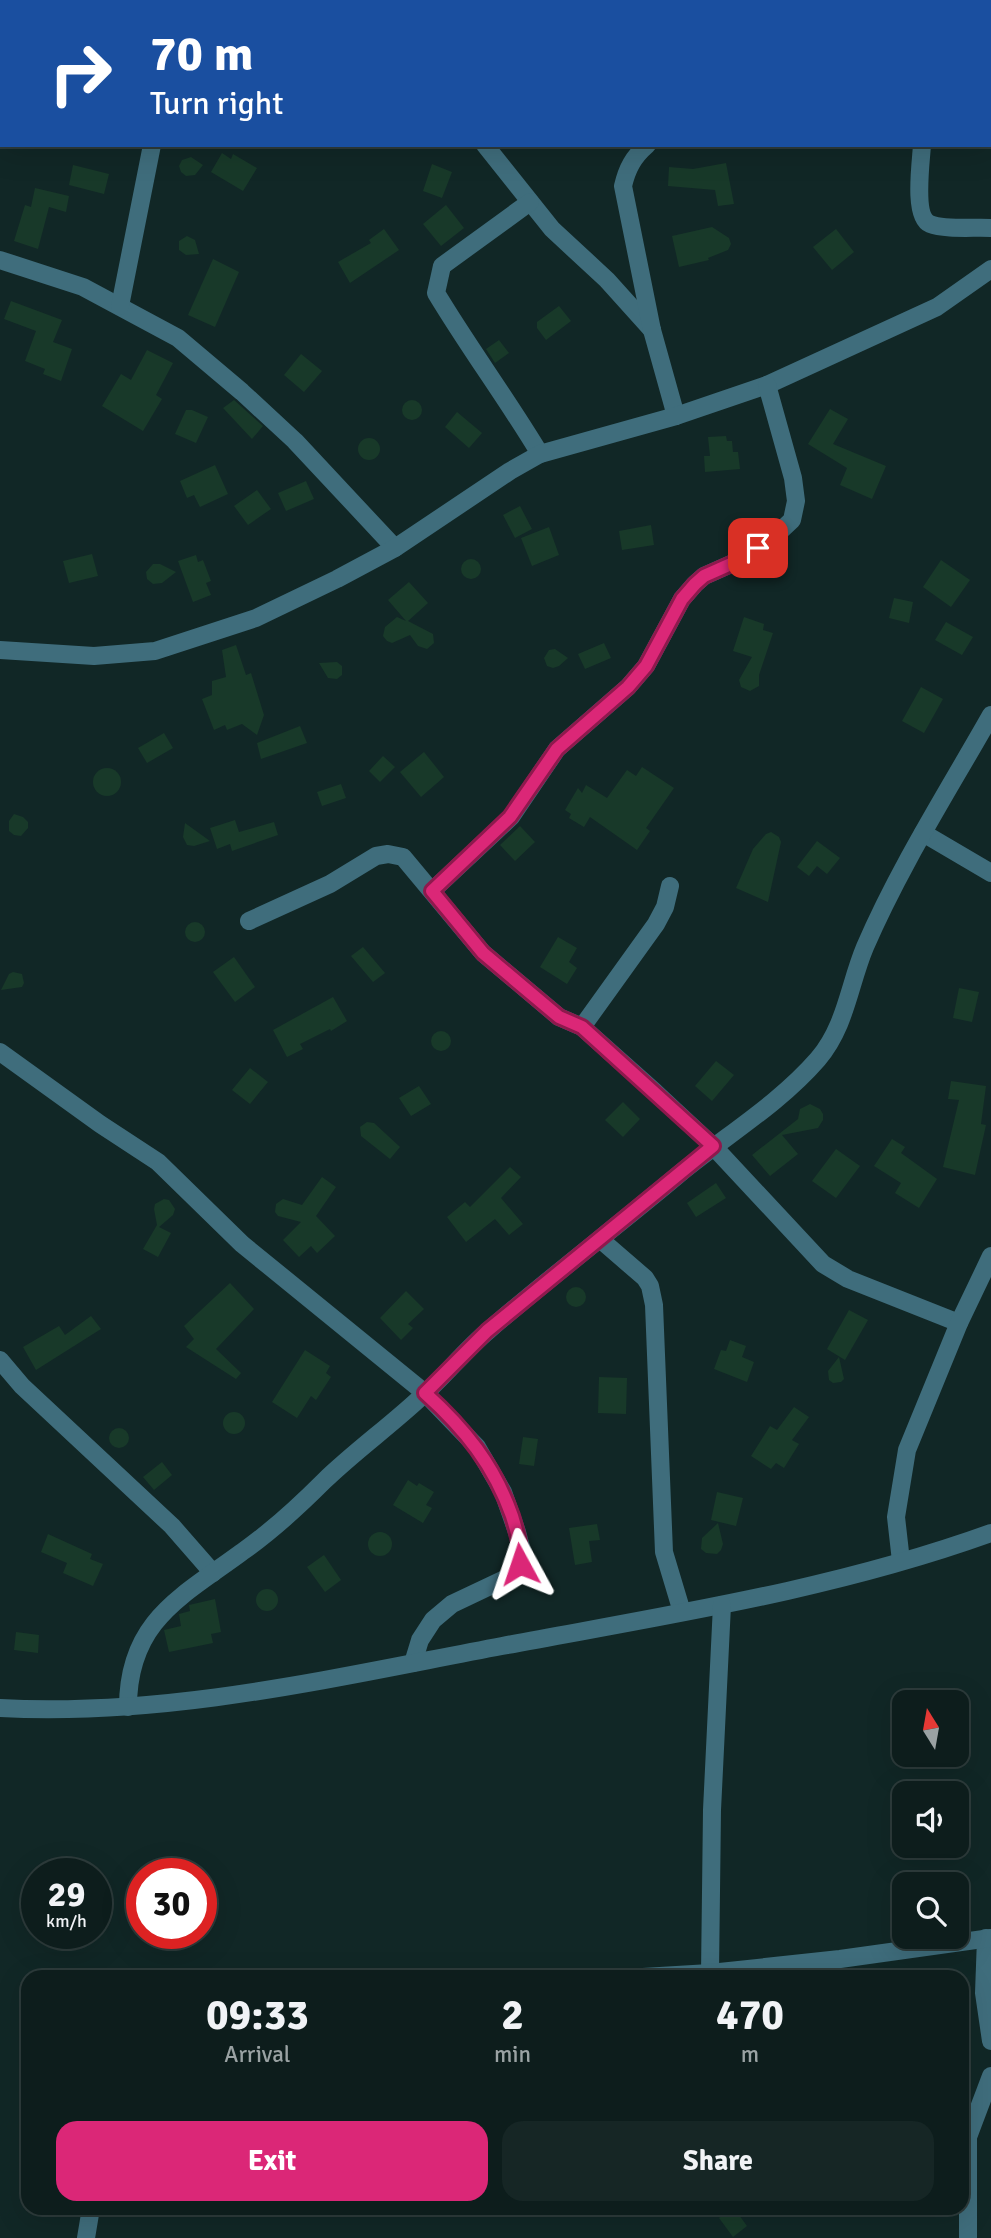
<!DOCTYPE html>
<style>
body{margin:0;font-family:Signika,sans-serif;background:#162625;color:#f1f3f6;height:100vh;display:flex;flex-direction:column;font-size:26px;white-space:nowrap}
*{box-sizing:border-box;margin:0}
p{font-size:23px;color:#9aa2a3}
.icon{flex:none;width:38px;height:38px;fill:none;stroke:currentColor;stroke-width:2;stroke-linecap:round;stroke-linejoin:round}
.map{position:relative;flex:1;overflow:hidden}
.drawer{position:absolute;left:21px;top:1970px;width:948px;height:245px;display:flex;flex-direction:column;background:#0d1d1c;border-radius:21px;box-shadow:0 7px 28px #0002,0 0 0 2px #2d3b3b}
.drawer>*{flex:none}
.banner{position:absolute;left:0px;top:0px;width:992px;height:147px;box-shadow:0 7px 28px #0002,0 0 0 2px #2d3b3b;background:#1a4fa0;color:#fff;overflow:hidden}
.needle{width:46px;rotate:349deg}
.fabs{position:absolute;left:892px;top:1690px;display:grid;gap:14px}
.fabs a{display:grid;place-items:center;width:77px;height:77px;border-radius:14px;background:#0d1d1c;box-shadow:0 7px 28px #0002,0 0 0 2px #2d3b3b;font-size:35px}
.speed{position:absolute;left:21px;top:1858px;display:flex;gap:14px;font-size:35px;font-weight:700;text-align:center}
.speed>*{display:grid;place-content:center;width:91px;height:91px;border-radius:50%;background:#0d1d1c;box-shadow:0 7px 28px #0002,0 0 0 2px #2d3b3b;line-height:1}
.speed small{font-size:18px;font-weight:400}
.speed .limit{border:10px solid #d22;background:#fff;color:#111}
.pin{position:absolute;display:grid;place-items:center;width:60px;height:60px;color:#fff;margin:-30px;border-radius:14px;box-shadow:0 4px 10px #0006}
.me{position:absolute;width:77px;margin:-38px;rotate:355deg;stroke-linejoin:round;filter:drop-shadow(0 0 5px #0008)}
.turn{display:flex;align-items:center;gap:24px;height:147px;padding:0 35px;font-size:32px}
.turn .icon{width:91px;height:91px;stroke-width:2.5}
.turn b{display:block;font-size:49px;line-height:60px}
.eta{display:flex;justify-content:space-evenly;align-items:center;height:119px;text-align:center}
.eta b{font-size:42px;font-weight:800;line-height:49px}
.action{display:flex;gap:14px;margin-top:auto;padding:14px 35px}
.action a{flex:1;height:80px;border-radius:21px;background:#db2777;color:#fff;font-size:28px;font-weight:800;line-height:80px;text-align:center}
.action a+a{background:#162625;color:#f1f3f6}
.map>svg:first-child{display:block}
</style>
<div class="map">
<svg width="991" height="2238" viewBox="0 0 991 2238">
<rect width="100%" height="100%" fill="#112726"/>
<g fill="#183929">
<path d="M222 153 231 159 233 154 257 168 243 191 211 172Z"/>
<path d="M191 157 203 165 195 175 186 176 181 172 179 166 182 160Z"/>
<path d="M726 163 734 204 718 206 715 190 668 186 669 167 693 169Z"/>
<path d="M432 164 452 172 442 198 423 191Z"/>
<path d="M73 165 109 174 104 194 69 185Z"/>
<path d="M35 188 69 196 66 212 49 207 38 249 14 241 25 205 31 207Z"/>
<path d="M446 205 464 228 441 246 423 224Z"/>
<path d="M712 227 729 238 731 244 728 250 708 258 709 260 679 267 672 236Z"/>
<path d="M384 229 399 250 350 283 338 262 371 243 369 240Z"/>
<path d="M836 229 854 252 832 270 813 247Z"/>
<path d="M187 236 195 240 199 254 186 255 179 250V241Z"/>
<path d="M213 259 239 272 215 327 188 315Z"/>
<path d="M11 301 62 320 53 342 72 349 61 381 43 374 45 369 25 361 36 331 4 319Z"/>
<path d="M559 306 571 321 546 340 537 328V322Z"/>
<path d="M499 340 509 353 495 363 486 349Z"/>
<path d="M147 350 173 363 156 395 162 399 143 431 102 406 121 374 131 380Z"/>
<path d="M301 354 322 371 304 392 284 375Z"/>
<path d="M234 400 263 426 252 439 223 408Z"/>
<circle cx="412" cy="410" r="10"/>
<path d="M830 409 848 419 833 444 886 466 872 499 840 485 847 468 808 444Z"/>
<path d="M186 410H192L208 417 196 443 175 434Z"/>
<path d="M457 412 482 433 469 448 445 427Z"/>
<path d="M726 436 727 441H732L733 452H738L740 469 705 472 704 456H710L708 437Z"/>
<circle cx="369" cy="449" r="11"/>
<path d="M215 465 228 494 200 507 194 495 187 498 180 481Z"/>
<path d="M306 481 314 499 286 511 278 493Z"/>
<path d="M257 490 271 509 248 525 234 506Z"/>
<path d="M520 506 532 529 515 538 503 515Z"/>
<path d="M651 525 654 545 622 550 619 531Z"/>
<path d="M549 527 559 555 532 566 521 538Z"/>
<path d="M92 554 98 576 69 583 63 561Z"/>
<path d="M196 555 198 562 203 560 211 581 206 583 211 595 193 602 178 561Z"/>
<circle cx="471" cy="569" r="10"/>
<path d="M941 560 970 580 951 607 923 587Z"/>
<path d="M153 564H160L176 572 162 583 153 584 147 579 146 572Z"/>
<path d="M409 582 428 603 408 621 433 634 434 643 427 649 418 646 410 635 392 643 387 641 383 636 385 627 397 617 406 621 388 600Z"/>
<path d="M894 598 913 602 909 623 889 618Z"/>
<path d="M744 617 764 624 763 630 773 633 759 675V686L750 691 741 687 739 680 752 657 733 651Z"/>
<path d="M946 622 973 637 962 655 935 640Z"/>
<path d="M604 643 611 658 585 669 578 654Z"/>
<path d="M236 645 246 675 251 673 264 715 257 735 242 724 227 730 225 725 214 730 202 699 212 695V681L226 677 222 650Z"/>
<path d="M555 649 568 658 559 666 553 668 547 666 544 658 549 650Z"/>
<path d="M337 662 342 666V675L337 679 328 678 319 663Z"/>
<path d="M921 687 943 699 924 733 902 721Z"/>
<path d="M300 726 307 743 261 759 257 743Z"/>
<path d="M164 733 173 748 147 763 138 748Z"/>
<path d="M424 752 444 777 421 797 400 772Z"/>
<path d="M383 756 395 767 380 782 369 771Z"/>
<path d="M642 767 674 788 646 828 650 831 637 850 590 817 584 827 569 818 571 814 565 810 578 788 582 793 586 785 607 798 627 770 636 776Z"/>
<circle cx="107" cy="782" r="14"/>
<path d="M341 784 346 798 322 806 317 792Z"/>
<path d="M14 814 23 817 28 822V828L21 836 14 835 9 831V821Z"/>
<path d="M235 820 239 832 274 822 278 835 232 851 230 844 217 849 210 828Z"/>
<path d="M185 823 210 841 194 846 187 845 183 837Z"/>
<path d="M520 826 535 842 515 861 500 845Z"/>
<path d="M771 832 779 837 781 842 768 902 736 888 753 849 766 834Z"/>
<path d="M817 841 840 858 827 874 817 866 809 876 797 867Z"/>
<circle cx="195" cy="932" r="10"/>
<path d="M558 937 577 948 569 962 577 968 567 984 540 967Z"/>
<path d="M363 947 385 973 373 982 351 956Z"/>
<path d="M234 957 255 987 235 1002 213 972Z"/>
<path d="M13 972 22 974 24 983 22 987 1 990 9 974Z"/>
<path d="M959 988 979 992 972 1022 953 1018Z"/>
<path d="M333 997 347 1021 331 1031 330 1029 300 1044 303 1049 287 1057 273 1030Z"/>
<circle cx="441" cy="1041" r="10"/>
<path d="M716 1061 734 1075 712 1101 695 1086Z"/>
<path d="M250 1068 268 1082 250 1104 232 1090Z"/>
<path d="M951 1081 986 1086 981 1124 986 1125 975 1175 943 1167 959 1100 948 1099Z"/>
<path d="M419 1086 431 1104 411 1116 399 1098Z"/>
<path d="M623 1102 640 1119 623 1137 605 1120Z"/>
<path d="M810 1104 820 1109 823 1114V1120L818 1128 782 1135 798 1154 770 1176 752 1155 798 1119 800 1109Z"/>
<path d="M367 1122 374 1123 400 1147 390 1159 361 1136 360 1127Z"/>
<path d="M892 1139 905 1147 901 1153 937 1179 919 1208 895 1193 901 1183 874 1166Z"/>
<path d="M836 1149 860 1166 836 1198 812 1181Z"/>
<path d="M510 1167 521 1177 501 1198 523 1224 509 1235 495 1219 466 1242 447 1217 465 1202 470 1207Z"/>
<path d="M322 1177 336 1187 316 1216 335 1236 317 1253 311 1246 299 1257 283 1240 301 1222 278 1216 275 1212 276 1204 283 1199 302 1205Z"/>
<path d="M716 1183 726 1198 696 1217 687 1203Z"/>
<path d="M164 1199 169 1200 175 1209 173 1215 159 1227 171 1233 158 1257 143 1249 157 1225 154 1209 155 1204Z"/>
<path d="M230 1283 254 1309 216 1349 241 1373 236 1379 186 1347 194 1339 184 1326Z"/>
<circle cx="576" cy="1297" r="10"/>
<path d="M406 1291 424 1309 408 1324 413 1328 401 1340 380 1318Z"/>
<path d="M849 1310 868 1320 845 1360 827 1349Z"/>
<path d="M91 1316 101 1329 36 1370 23 1347 59 1326 65 1335Z"/>
<path d="M730 1340 746 1346 742 1357 754 1362 747 1382 714 1369 721 1350 726 1351Z"/>
<path d="M305 1350 330 1366 326 1373 331 1377 316 1400 311 1396 297 1418 272 1402Z"/>
<path d="M839 1357 844 1379 841 1382 833 1383 829 1380 828 1371Z"/>
<path d="M599 1377 627 1378 626 1414 598 1413Z"/>
<path d="M794 1407 809 1417 792 1440 799 1444 784 1468 776 1463 771 1469 751 1456 770 1426 777 1430Z"/>
<circle cx="234" cy="1423" r="11"/>
<circle cx="119" cy="1438" r="10"/>
<path d="M523 1437 538 1439 534 1466 519 1464Z"/>
<path d="M162 1462 172 1475 154 1490 143 1477Z"/>
<path d="M408 1480 417 1486 419 1483 434 1492 426 1505 432 1508 423 1523 393 1505Z"/>
<path d="M717 1492 743 1498 736 1526 711 1520Z"/>
<path d="M718 1523 723 1544 721 1550 717 1554 706 1553 701 1549 702 1538Z"/>
<path d="M597 1524 600 1540 589 1541 592 1562 575 1565 569 1528Z"/>
<circle cx="380" cy="1544" r="12"/>
<path d="M48 1534 92 1554 90 1559 103 1564 93 1586 63 1573 67 1563 41 1552Z"/>
<path d="M324 1555 341 1580 325 1592 307 1567Z"/>
<circle cx="267" cy="1600" r="11"/>
<path d="M215 1599 221 1632 211 1634 213 1643 169 1652 164 1630 181 1626 179 1614 190 1611 189 1605Z"/>
<path d="M16 1632 39 1635 38 1653 14 1650Z"/>
<path d="M731 2208H734L747 2226 733 2237 719 2218Z"/>
</g>
<g fill="none" stroke-linecap="round" stroke-linejoin="round">
<g stroke="#3f6d7c" stroke-width="18">
<path d="M261 0 266 2"/>
<path d="M193 2 194 0"/>
<path d="M343 2 345 0"/>
<path d="M808 2 809 0"/>
<path d="M485 145 552 229 607 280 652 330"/>
<path d="M647 145C633 157 627 169 623 186L652 330 676 416"/>
<path d="M922 145C921 162 913 217 930 224 945 230 975 227 991 228"/>
<path d="M530 202 442 266 436 293C469 348 507 399 540 454"/>
<path d="M0 260 83 287 178 338 242 392 295 441 395 548"/>
<path d="M120 306 152 145"/>
<path d="M0 650 94 656 155 651 256 618 337 579 395 548 510 471 540 454 676 416 767 385 937 307 991 269"/>
<path d="M923 833 991 873"/>
<path d="M432 891 511 817 557 749 628 687 646 666 682 599 695 584 704 576 740 560 775 536 792 520 796 501 793 478 767 385"/>
<path d="M249 921 330 884 376 856 388 854 403 857 483 953 559 1017 582 1027 655 1092 713 1146 823 1264 848 1279 959 1323"/>
<path d="M582 1027 656 924 665 907 670 886"/>
<path d="M0 1052 100 1124 158 1162 242 1244 425 1393 477 1447 503 1492 517 1532 522 1551 520 1564 507 1578 452 1604 433 1620 420 1640 413 1663"/>
<path d="M601 1240 645 1278 650 1286 654 1305 664 1552 682 1612"/>
<path d="M0 1360 22 1386 172 1526 213 1573"/>
<path d="M901 1561 896 1517 907 1450 959 1323 991 1256"/>
<path d="M128 1707C128 1621 181 1597 242 1552 272 1531 298 1507 324 1481 355 1451 390 1426 421 1397 445 1376 465 1350 489 1330 550 1277 615 1228 678 1175 725 1136 778 1105 818 1059 846 1026 849 985 865 947 900 866 948 791 991 715"/>
<path d="M0 1708C170 1717 337 1677 502 1646 667 1615 833 1590 991 1533"/>
<path d="M986 1938 984 1993 991 2041"/>
<path d="M710 1973 712 1810 722 1605"/>
<path d="M626 1978 710 1973 840 1959 991 1938"/>
<path d="M86 2238 91 2208"/>
<path d="M968 2238V2137L991 2076"/>
</g>
</g>
<g fill="none" stroke-linecap="round" stroke-linejoin="round">
<defs>
<path id="route" d="M520 1564C522 1547 517 1533 512 1516 494 1465 465 1429 425 1393L487 1331 713 1146 582 1027 559 1017 483 953 432 891 510 817 557 749 628 687 646 666 682 599 695 584 704 576 740 560 758 548"/>
</defs>
<use href="#route" stroke="#8e194d" stroke-width="18"/>
<use href="#route" stroke="#db2777" stroke-width="12"/>
</g>
</svg>
<div class="fabs">
<a><svg class="needle" viewBox="-14 -14 28 28"><path d="M0-13l5 13h-10z" fill="#e53935"/><path d="M0 13l5-13h-10z" fill="#9aa2a3"/></svg></a>
<a><svg class="icon" aria-label="sound" viewBox="0 0 24 24"><path d="M4 9h4l5-4v14l-5-4H4zM17 9q2 3 0 6"/></svg></a>
<a><svg class="icon" aria-label="search" viewBox="0 0 24 24"><circle cx="10" cy="10" r="6"/><path d="M15 15l6 6"/></svg></a>
</div>
<div class="speed"><div>29<small>km/h</small></div><div class="limit">30</div></div>
<div class="pin" style="left:758px;top:548px;background:#d93025"><svg class="icon" aria-label="arrive" viewBox="0 0 24 24"><path d="M6 21V4h12l-3 4 3 4H6"/></svg></div>
<svg class="me" style="left:520px;top:1564px" viewBox="-20 -20 40 40"><path d="M0-17L14 15 0 8-14 15z" fill="#db2777" stroke="#fff" stroke-width="4"/></svg>
<div class="banner">
<div class="turn"><svg class="icon" aria-label="right" viewBox="0 0 24 24"><path d="M7 20v-9h11M14 6l5 5-5 5"/></svg><div><b>70 m</b>Turn right</div></div>
</div>
<section class="drawer">
<div class="eta">
<div><b>09:33</b><p>Arrival</p></div>
<div><b>2</b><p>min</p></div>
<div><b>470</b><p>m</p></div>
</div>
<div class="action"><a>Exit</a><a>Share</a></div>
</section>
</div>
